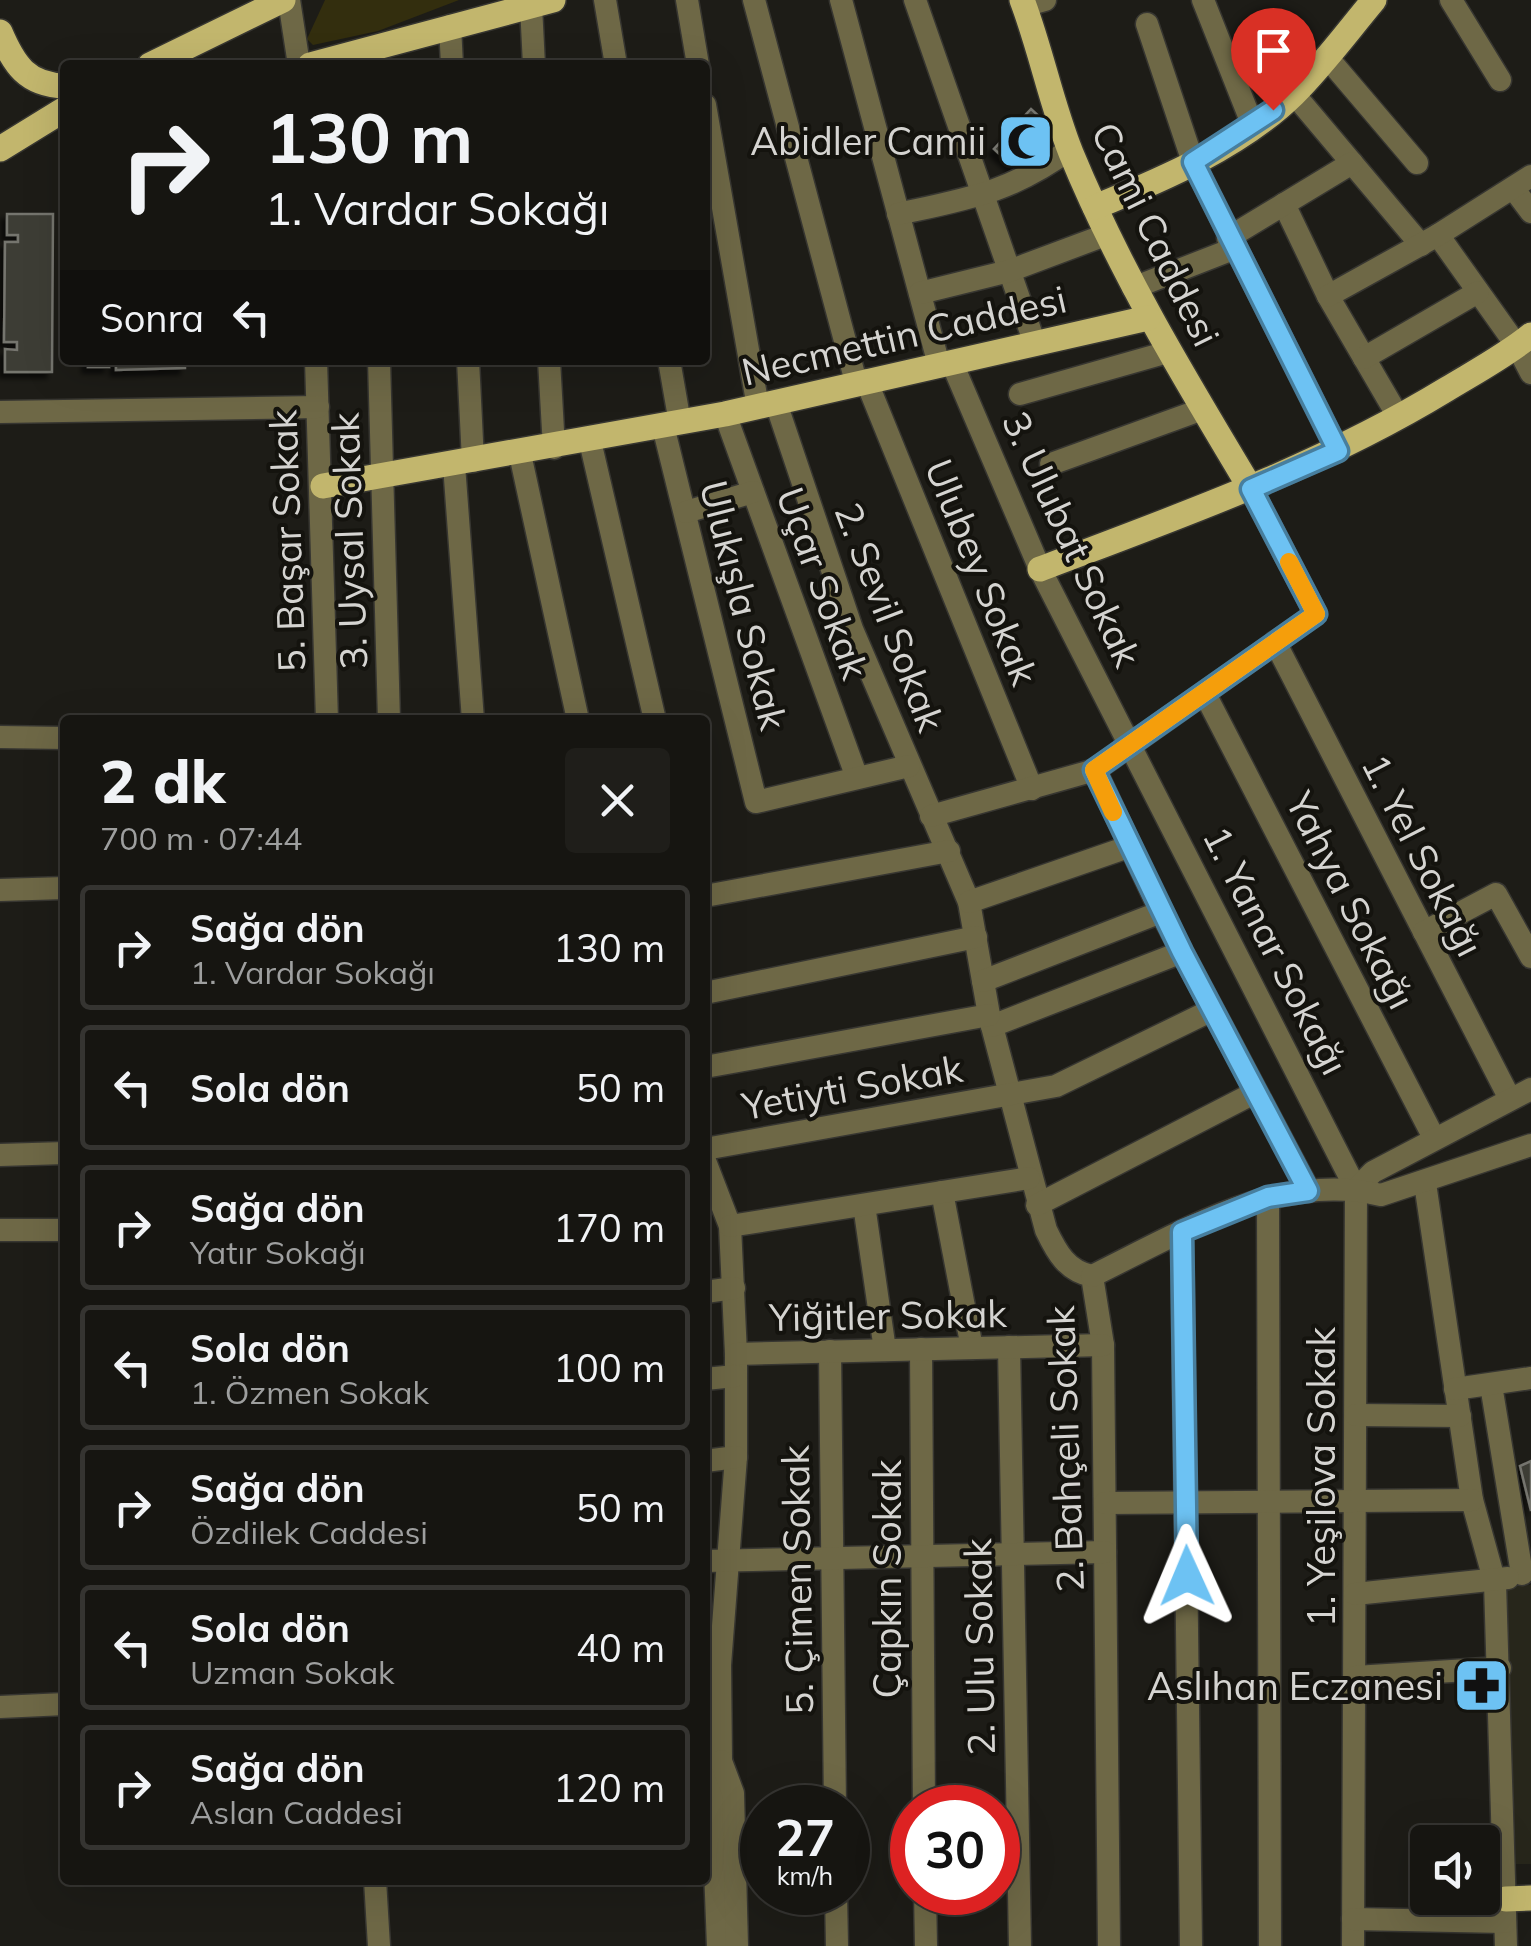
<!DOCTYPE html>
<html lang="tr">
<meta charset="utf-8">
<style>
body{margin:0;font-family:Mulish,sans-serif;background:#1f1e1a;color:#f1f3f6;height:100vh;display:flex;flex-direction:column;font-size:38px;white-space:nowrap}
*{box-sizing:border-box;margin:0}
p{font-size:32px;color:#9e9f9f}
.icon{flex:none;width:55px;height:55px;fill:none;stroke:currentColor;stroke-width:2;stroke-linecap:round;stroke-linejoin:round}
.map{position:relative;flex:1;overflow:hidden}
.side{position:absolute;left:60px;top:715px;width:650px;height:1170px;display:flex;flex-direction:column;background:#161511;border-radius:10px;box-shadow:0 10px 40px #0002,0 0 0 2px #353431}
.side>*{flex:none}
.top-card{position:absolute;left:60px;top:60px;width:650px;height:305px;border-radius:10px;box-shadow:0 10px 40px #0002,0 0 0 2px #353431;background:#161511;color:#f1f3f6;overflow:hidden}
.fabs{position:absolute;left:1410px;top:1825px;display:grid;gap:20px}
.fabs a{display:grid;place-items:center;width:90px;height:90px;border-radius:10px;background:#161511;box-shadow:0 10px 40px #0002,0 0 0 2px #353431;font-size:50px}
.speed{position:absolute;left:740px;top:1785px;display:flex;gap:20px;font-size:50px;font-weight:700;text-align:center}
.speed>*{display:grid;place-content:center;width:130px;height:130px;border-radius:50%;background:#161511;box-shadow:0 10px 40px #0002,0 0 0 2px #353431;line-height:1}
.speed small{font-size:25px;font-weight:400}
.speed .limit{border:15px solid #d22;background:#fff;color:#111}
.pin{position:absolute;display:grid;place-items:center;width:85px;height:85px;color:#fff;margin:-102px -42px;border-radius:50% 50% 50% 0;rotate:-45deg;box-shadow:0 0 10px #0007}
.pin .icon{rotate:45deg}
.me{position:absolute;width:110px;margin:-55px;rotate:359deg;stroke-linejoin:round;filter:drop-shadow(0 0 8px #0008)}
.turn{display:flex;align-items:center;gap:35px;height:210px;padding:0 40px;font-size:45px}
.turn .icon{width:130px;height:130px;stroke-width:2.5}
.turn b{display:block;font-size:70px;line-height:85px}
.then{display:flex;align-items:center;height:95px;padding:0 40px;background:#0003;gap:20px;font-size:38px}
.round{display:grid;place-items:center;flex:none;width:105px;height:105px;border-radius:10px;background:#1f1e1a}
.headline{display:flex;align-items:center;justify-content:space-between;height:170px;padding:0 40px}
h1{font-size:60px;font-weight:800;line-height:75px}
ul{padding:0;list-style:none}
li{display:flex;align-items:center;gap:30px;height:125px;margin:0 20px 15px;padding:0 20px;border:5px solid #353431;border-radius:10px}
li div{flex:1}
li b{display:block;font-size:38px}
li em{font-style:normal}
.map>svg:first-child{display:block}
</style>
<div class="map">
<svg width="1531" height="1946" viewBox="0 0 1531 1946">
<defs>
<filter id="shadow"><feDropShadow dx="-5.5" dy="5.5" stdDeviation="2.5" flood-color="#0009"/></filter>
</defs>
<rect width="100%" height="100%" fill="#1d1c17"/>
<path fill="#27261b" d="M1531 1585V1864H1516L1506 1586Z"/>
<path fill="#332e0e" d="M325 0H459L378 31 313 45 307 39Z"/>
<g fill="#3d3c36" stroke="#75746e" stroke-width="2.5" filter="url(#shadow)">
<path d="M1031 109 1056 132 1019 172 994 149Z"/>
<path d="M7 214H53L52 372H5V349L17 350V342H4L5 242H18V235H7Z"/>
<rect x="88" y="360" width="21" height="7"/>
<path d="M116 360H185V368L116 370Z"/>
<path d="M1531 1461V1511L1520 1466Z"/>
</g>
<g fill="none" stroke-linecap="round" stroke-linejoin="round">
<defs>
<g id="minor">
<path d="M289 0 299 65"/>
<path d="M605 0 616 65"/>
<path d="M687 0 698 65"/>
<path d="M754 0 856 382"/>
<path d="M841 0 939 365"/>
<path d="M915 0 1035 344"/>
<path d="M1203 0 1253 126"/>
<path d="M1451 0 1500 80"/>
<path d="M531 6 534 65"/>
<path d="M1024 6 1045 0"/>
<path d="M1147 24 1193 162 1338 451"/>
<path d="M450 26 452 65"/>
<path d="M1326 56 1417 163"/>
<path d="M1294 94 1421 245"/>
<path d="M705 105 758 407"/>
<path d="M1513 188 1531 212"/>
<path d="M1284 204 1328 296 1399 418"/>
<path d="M898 214C967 199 1012 192 1070 149"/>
<path d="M1438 235 1517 346 1531 373"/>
<path d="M1228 238 1352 163"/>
<path d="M1133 288 1233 249"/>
<path d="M920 293 1009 271 1108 234"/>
<path d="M1328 296 1438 235 1531 176"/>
<path d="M1364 358 1478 292"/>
<path d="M316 360 327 720"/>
<path d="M379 360 389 720"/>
<path d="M468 360 473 461"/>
<path d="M549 360 554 448"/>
<path d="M669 360 680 423"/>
<path d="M952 363 1040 569 1356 1189 1353 1946"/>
<path d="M866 380 1032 789"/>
<path d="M1020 394 1168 352"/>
<path d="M776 403 852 629 969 902 989 1015 1046 1230C1057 1253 1067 1271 1092 1276L1103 1345 1109 1946"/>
<path d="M0 412 318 407"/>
<path d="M725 414 856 775"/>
<path d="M663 426 756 802 909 766"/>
<path d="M590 441 655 720"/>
<path d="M520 454 578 720"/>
<path d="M1051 464 1203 409"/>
<path d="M454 465 473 720"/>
<path d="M686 512 753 492"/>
<path d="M1275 642 1510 1099"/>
<path d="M1205 694 1434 1138"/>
<path d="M0 737 65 738"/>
<path d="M1095 770 1161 912 1309 1191"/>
<path d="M931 816 1095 770 1316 614 1251 489"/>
<path d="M0 890 65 888"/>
<path d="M705 896 949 851"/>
<path d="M969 902 1128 847"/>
<path d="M1424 932 1496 894 1531 957"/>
<path d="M983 981 1161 912"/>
<path d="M705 993 976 937"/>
<path d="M992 1026 1182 952"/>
<path d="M705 1067 989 1015"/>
<path d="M705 1149 1056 1086 1212 1010"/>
<path d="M0 1155 65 1153"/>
<path d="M705 1161 730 1226 736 1354V1457L720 1665 721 1761 712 1793 718 1946"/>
<path d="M1425 1183 1472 1500 1495 1583 1506 1946"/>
<path d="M1356 1189 1373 1172 1531 1089"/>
<path d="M942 1192 972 1348"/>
<path d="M1268 1197 1270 1946"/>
<path d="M864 1205 885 1350"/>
<path d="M1037 1205 1256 1092"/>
<path d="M730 1226 1029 1178"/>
<path d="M0 1230H65"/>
<path d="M1182 1232 1191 1946"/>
<path d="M1092 1276C1180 1233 1280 1170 1381 1195L1531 1145"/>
<path d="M705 1292 734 1288"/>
<path d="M1009 1347 1020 1946"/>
<path d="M921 1349 924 1808"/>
<path d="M830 1351 835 1808"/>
<path d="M736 1354 1103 1345"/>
<path d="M705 1379 735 1376"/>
<path d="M1491 1385 1522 1574"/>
<path d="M1455 1389 1531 1378"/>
<path d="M1356 1415 1460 1416"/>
<path d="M705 1461 736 1457"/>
<path d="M1105 1503 1472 1500"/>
<path d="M705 1561 1105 1552"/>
<path d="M1355 1594 1508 1578"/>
<path d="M1355 1677 1500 1668"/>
<path d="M0 1707 65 1704"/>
<path d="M721 1761 733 1793 737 1946"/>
<path d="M375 1880 379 1946"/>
<path d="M836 1892 837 1946"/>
<path d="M925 1892 926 1946"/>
<path d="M1353 1919 1505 1922"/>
</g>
<g id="major">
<path d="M1022 0C1041 50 1051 103 1071 153 1120 272 1185 379 1251 489"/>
<path d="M0 32C14 65 27 85 65 86"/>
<path d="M150 65 283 0"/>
<path d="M310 65 553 0"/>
<path d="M0 149 65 109"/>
<path d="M1095 207C1164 179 1241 146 1294 94 1323 65 1348 31 1374 0"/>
<path d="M323 486 725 414 1148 318"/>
<path d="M1040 569C1180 516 1319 467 1447 389 1475 372 1505 356 1531 335"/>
<path d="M1506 1899 1531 1898"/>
</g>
</defs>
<use href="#minor" stroke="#373631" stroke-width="25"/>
<use href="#major" stroke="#373631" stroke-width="28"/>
<use href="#minor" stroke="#6e6846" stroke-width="22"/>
<use href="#major" stroke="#c2b66d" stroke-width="25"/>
</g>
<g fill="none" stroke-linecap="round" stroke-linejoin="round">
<defs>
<path id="route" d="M1187 1576 1182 1232 1268 1197 1308 1191 1182 952 1094 770 1316 614 1251 489 1338 451 1193 162 1273 110"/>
</defs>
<use href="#route" stroke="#477e9e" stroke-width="25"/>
<use href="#route" stroke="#6dc2f3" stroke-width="18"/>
<path stroke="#f59e0b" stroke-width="18" d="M1113 812 1094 770 1316 614 1289 562"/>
</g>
<defs>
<symbol id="mosque-square" viewBox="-11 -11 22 22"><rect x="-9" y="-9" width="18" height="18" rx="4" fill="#6dc2f3" stroke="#14130e"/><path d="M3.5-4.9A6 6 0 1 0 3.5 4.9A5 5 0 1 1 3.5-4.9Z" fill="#111"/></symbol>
<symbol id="pharmacy-square" viewBox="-11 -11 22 22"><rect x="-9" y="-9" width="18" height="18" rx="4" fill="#6dc2f3" stroke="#14130e"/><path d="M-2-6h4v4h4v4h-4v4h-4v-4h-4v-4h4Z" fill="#111"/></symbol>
</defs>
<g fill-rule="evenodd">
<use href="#mosque-square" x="994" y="110" width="63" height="63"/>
<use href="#pharmacy-square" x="1450" y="1654" width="63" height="63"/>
</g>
<g text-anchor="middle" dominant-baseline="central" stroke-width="8" stroke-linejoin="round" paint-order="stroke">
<g font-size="38" fill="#d5d4d1" stroke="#14130e" text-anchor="end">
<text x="986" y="141">Abidler Camii</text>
<text x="1443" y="1686">Aslıhan Eczanesi</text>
</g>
<g font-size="38" fill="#d5d4d1" stroke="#14130e">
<text transform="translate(1156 234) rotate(64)">Cami Caddesi</text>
<text transform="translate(904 335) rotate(-13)">Necmettin Caddesi</text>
<text transform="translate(1072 539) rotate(65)">3. Ulubat Sokak</text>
<text transform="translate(287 541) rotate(-92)">5. Başar Sokak</text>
<text transform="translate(349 541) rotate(-92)">3. Uysal Sokak</text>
<text transform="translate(982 572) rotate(68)">Ulubey Sokak</text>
<text transform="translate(823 583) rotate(70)">Uçar Sokak</text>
<text transform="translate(744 605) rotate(76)">Ulukışla Sokak</text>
<text transform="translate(890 617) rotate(69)">2. Sevil Sokak</text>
<text transform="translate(1423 855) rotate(63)">1. Yel Sokağı</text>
<text transform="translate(1351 900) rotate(63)">Yahya Sokağı</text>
<text transform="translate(1276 950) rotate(63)">1. Yanar Sokağı</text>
<text transform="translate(852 1087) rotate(-10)">Yetiyti Sokak</text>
<text transform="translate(888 1315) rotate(-1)">Yiğitler Sokak</text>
<text transform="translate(1065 1449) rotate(-92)">2. Bahçeli Sokak</text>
<text transform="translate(1321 1477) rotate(-90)">1. Yeşilova Sokak</text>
<text transform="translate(887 1579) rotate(-90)">Çapkın Sokak</text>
<text transform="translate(797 1580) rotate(-91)">5. Çimen Sokak</text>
<text transform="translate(979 1647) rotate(-91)">2. Ulu Sokak</text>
</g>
</g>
</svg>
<div class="fabs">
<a><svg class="icon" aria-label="sound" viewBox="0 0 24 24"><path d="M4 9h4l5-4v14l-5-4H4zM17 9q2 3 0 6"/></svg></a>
</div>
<div class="speed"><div>27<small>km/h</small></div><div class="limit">30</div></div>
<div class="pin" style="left:1273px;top:110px;background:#d93025"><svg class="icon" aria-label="arrive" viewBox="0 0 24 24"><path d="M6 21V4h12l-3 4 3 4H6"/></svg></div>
<svg class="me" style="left:1187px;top:1576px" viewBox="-20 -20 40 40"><path d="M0-17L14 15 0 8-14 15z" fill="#6dc2f3" stroke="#fff" stroke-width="4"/></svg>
<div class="top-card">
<div class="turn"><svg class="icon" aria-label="right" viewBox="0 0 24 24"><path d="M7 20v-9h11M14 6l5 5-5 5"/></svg><div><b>130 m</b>1. Vardar Sokağı</div></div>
<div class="then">Sonra<svg class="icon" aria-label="left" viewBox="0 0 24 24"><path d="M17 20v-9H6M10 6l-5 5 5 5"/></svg></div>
</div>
<section class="side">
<div class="headline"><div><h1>2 dk</h1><p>700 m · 07:44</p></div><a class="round"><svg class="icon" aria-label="close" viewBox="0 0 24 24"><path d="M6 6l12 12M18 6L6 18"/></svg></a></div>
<ul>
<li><svg class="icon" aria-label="right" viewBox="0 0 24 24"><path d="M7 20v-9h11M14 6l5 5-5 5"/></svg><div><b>Sağa dön</b><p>1. Vardar Sokağı</p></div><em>130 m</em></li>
<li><svg class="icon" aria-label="left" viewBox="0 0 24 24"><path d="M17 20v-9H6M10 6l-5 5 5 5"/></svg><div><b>Sola dön</b></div><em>50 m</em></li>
<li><svg class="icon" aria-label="right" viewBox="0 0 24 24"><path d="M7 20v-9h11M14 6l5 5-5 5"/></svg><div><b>Sağa dön</b><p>Yatır Sokağı</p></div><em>170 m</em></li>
<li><svg class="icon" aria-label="left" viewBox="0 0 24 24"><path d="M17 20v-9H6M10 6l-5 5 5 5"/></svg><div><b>Sola dön</b><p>1. Özmen Sokak</p></div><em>100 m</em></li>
<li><svg class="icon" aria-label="right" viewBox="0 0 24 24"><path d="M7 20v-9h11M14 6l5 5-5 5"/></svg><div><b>Sağa dön</b><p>Özdilek Caddesi</p></div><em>50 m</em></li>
<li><svg class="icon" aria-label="left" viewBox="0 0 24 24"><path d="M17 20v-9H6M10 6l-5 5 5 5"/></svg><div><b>Sola dön</b><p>Uzman Sokak</p></div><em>40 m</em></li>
<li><svg class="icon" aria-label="right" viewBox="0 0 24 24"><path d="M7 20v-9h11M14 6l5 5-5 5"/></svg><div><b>Sağa dön</b><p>Aslan Caddesi</p></div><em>120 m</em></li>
</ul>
</section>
</div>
